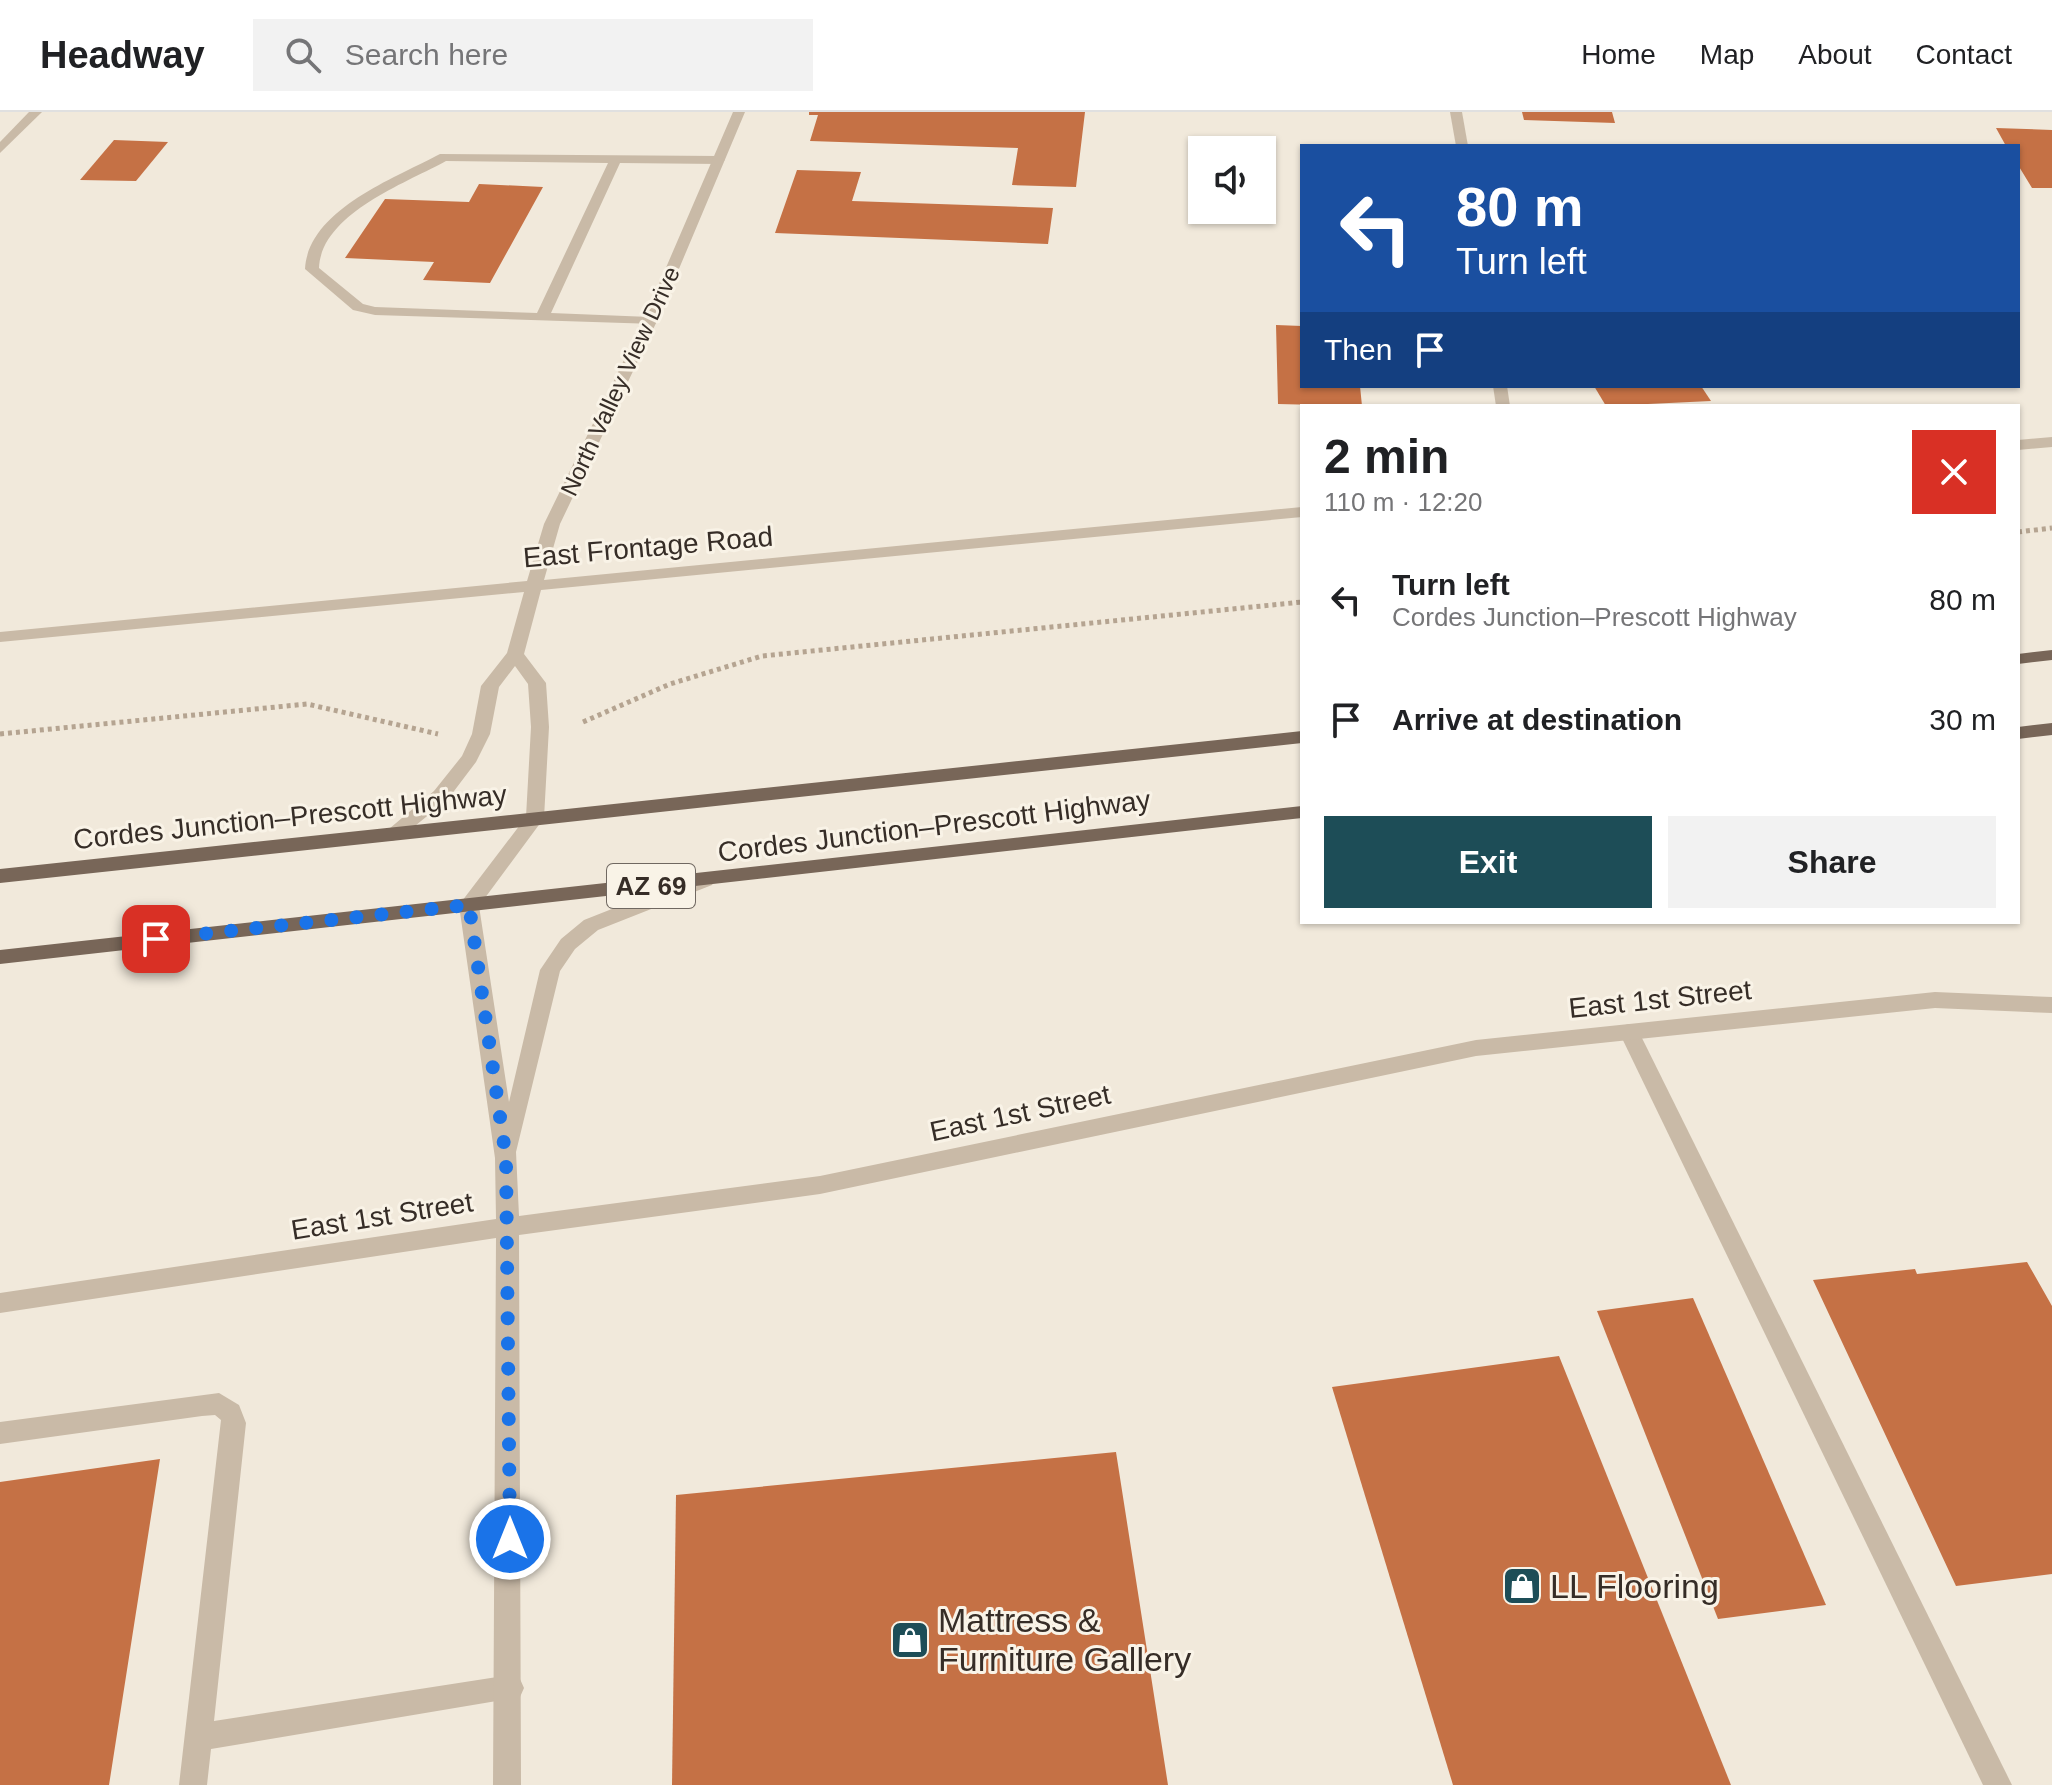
<!DOCTYPE html>
<meta charset="utf-8">
<style>
body{margin:0;font-family:Arial,sans-serif;background:#f2f2f2;color:#202124;height:100vh;display:flex;flex-direction:column;font-size:30px;white-space:nowrap}
*{box-sizing:border-box;margin:0}
p{font-size:26px;color:#757577}
.icon{flex:none;width:44px;height:44px;fill:none;stroke:currentColor;stroke-width:2;stroke-linecap:round;stroke-linejoin:round}
.map{position:relative;flex:1;overflow:hidden}
.sheet{position:absolute;left:1300px;top:292px;width:720px;height:520px;display:flex;flex-direction:column;background:#fff;border-radius:0px;box-shadow:0 2px 6px #0004}
.sheet>*{flex:none}
.top-card{position:absolute;left:1300px;top:32px;width:720px;height:244px;border-radius:0px;box-shadow:0 2px 6px #0004;background:#1a4fa0;color:#fff;overflow:hidden}
.controls{position:absolute;left:1188px;top:24px;display:grid;gap:16px}
.controls a{display:grid;place-items:center;width:88px;height:88px;border-radius:0px;background:#fff;box-shadow:0 2px 6px #0004;font-size:40px}
.pin{position:absolute;display:grid;place-items:center;width:68px;height:68px;color:#fff;margin:-34px;border-radius:16px;box-shadow:0 4px 12px #0006}
.me{position:absolute;width:88px;margin:-44px;rotate:0deg;stroke-linejoin:round;filter:drop-shadow(0 0 6px #0008)}
.turn{display:flex;align-items:center;gap:28px;height:168px;padding:0 24px;font-size:36px}
.turn .icon{width:104px;height:104px;stroke-width:2.5}
.turn b{display:block;font-size:56px;line-height:68px}
.then{display:flex;align-items:center;height:76px;padding:0 24px;background:#0003;gap:16px;font-size:30px}
.round{display:grid;place-items:center;flex:none;width:84px;height:84px;border-radius:0px;background:#f2f2f2}
.head{display:flex;align-items:center;justify-content:space-between;height:136px;padding:0 24px}
h1{font-size:48px;font-weight:800;line-height:60px}
.button{display:flex;gap:16px;margin-top:auto;padding:16px 24px}
.button a{flex:1;height:92px;border-radius:0px;background:#1d4d57;color:#fff;font-size:32px;font-weight:800;line-height:92px;text-align:center}
.button a+a{background:#f2f2f2;color:#202124}
ul{padding:0;list-style:none}
li{display:flex;align-items:center;gap:24px;height:120px;padding:0 24px}
li div{flex:1}
li b{display:block;font-size:30px}
li em{font-style:normal}
header{display:flex;align-items:center;gap:48px;box-sizing:border-box;height:112px;padding:0 40px;background:#fff;border-bottom:2px solid #e0e0e0}
header strong{font-size:38px}
nav{display:flex;gap:44px;margin-inline-start:auto;font-size:28px}
.search{width:560px;height:72px;background:#f2f2f2;display:flex;align-items:center;gap:20px;box-sizing:border-box;padding:0 28px;border-radius:0px;color:#757577;font-size:30px}
.map>svg:first-child{display:block}
</style>
<header>
<strong>Headway</strong>
<div class="search"><svg class="icon" aria-label="search" viewBox="0 0 24 24"><circle cx="10" cy="10" r="6"/><path d="M15 15l6 6"/></svg>Search here</div>
<nav><a>Home</a><a>Map</a><a>About</a><a>Contact</a></nav>
</header>
<div class="map">
<svg width="2052" height="1673" viewBox="0 0 2052 1673">
<rect width="100%" height="100%" fill="#f1e9db"/>
<g fill="#c57145">
<path d="M809 0H1085L1076 75 1012 73 1018 36 810 29 818 3H809Z"/>
<path d="M1522 0H1612L1615 11 1524 8Z"/>
<path d="M1996 16 2052 18V76H2032L2018 53V34H2006Z"/>
<path d="M114 28 168 30 136 69 80 68Z"/>
<path d="M797 58 861 60 852 89 1053 96 1048 132 775 121Z"/>
<path d="M479 72 543 75 490 171 423 168 434 150 345 146 385 87 469 90Z"/>
<path d="M1276 213 1302 214V274H1360L1362 294 1278 292Z"/>
<path d="M1594 274H1701L1711 289 1606 294Z"/>
<path d="M2027 1150 2052 1194V1462L1956 1474 1813 1168 1915 1157 1917 1162Z"/>
<path d="M1693 1186 1826 1493 1718 1507 1597 1199Z"/>
<path d="M1559 1244 1731 1673H1453L1332 1275Z"/>
<path d="M1116 1340 1168 1673H672L676 1383Z"/>
<path d="M160 1347 109 1673H0V1370Z"/>
</g>
<g fill="none" stroke-linecap="round" stroke-linejoin="round">
<g stroke="#b5a491" stroke-width="5" stroke-dasharray="4 4" stroke-linecap="butt">
<path d="M2018 420 2052 416"/>
<path d="M583 610 670 572 762 544 1302 490"/>
<path d="M0 622 307 592 438 622"/>
</g>
<g fill="#c9baa7" fill-rule="evenodd">
<path d="M440 42 719 44 725 48 719 52 620 51 551 201 650 205 657 209 655 212 375 203 353 198 305 157C308 98 395 66 440 42ZM446 49 608 51 537 201 375 195 363 192 319 156C321 102 406 71 446 49Z"/>
<path d="M1629 912 1636 914 1639 920 2012 1673H1983L1619 920 1622 914Z"/>
<path d="M219 1281 239 1293 246 1311 214 1609 510 1563 520 1567 524 1576 520 1585 211 1637 207 1673H179L221 1308 215 1303 202 1304 0 1332V1310Z"/>
</g>
<g fill="#c9baa7" fill-rule="evenodd">
<path d="M29 0H42L0 41V30Z"/>
<path d="M733 0H745L657 209 560 412 544 468 1302 395V405L541 478 524 542 546 571 549 615 544 706 479 794 509 990 540 858 561 827 584 808 698 763 705 761 715 768 712 773 598 818 575 837 560 859 516 1040 519 1104 820 1064 1476 928 1935 880 2052 885V901L1935 896 1476 944 820 1082 519 1123 521 1673H493L496 1126 0 1201V1181L496 1107 495 1046 459 793 526 705 531 615 528 572 515 554 499 575 490 622 476 650 448 687 399 727 392 729 383 722 434 679 462 644 472 622 481 574 507 541 524 480 0 530V520L527 469 544 412 643 209Z"/>
<path d="M1450 0H1462L1468 34H1456Z"/>
<path d="M1493 274H1507L1510 294H1496Z"/>
<path d="M2052 325V335L2018 338V328Z"/>
</g>
<g fill="#786658" fill-rule="evenodd">
<path d="M2052 538V548L2018 552V542Z"/>
<path d="M2052 611V623L2018 627V615Z"/>
<path d="M1302 619V631L0 771V757Z"/>
<path d="M1302 694V706L0 852V838Z"/>
</g>
</g>
<g fill="none" stroke-linecap="round" stroke-linejoin="round">
<path stroke="#1a73e8" stroke-width="14" stroke-dasharray="0 25.2" d="M156 827 469 793 506 1046 510 1427"/>
</g>
<defs>
<symbol id="shop-square" viewBox="-11 -11 22 22"><rect x="-9" y="-9" width="18" height="18" rx="4" fill="#1d4d57" stroke="#f9f3e7"/><path d="M-5-2.5h2.3a2.7 3.5 0 0 1 5.4 0H5L5.5 6h-11ZM-1.5-2.5h3a1.5 2.3 0 0 0-3 0Z" fill="#fff"/></symbol>
</defs>
<g fill-rule="evenodd">
<use href="#shop-square" x="1500" y="1452" width="44" height="44"/>
<use href="#shop-square" x="888" y="1506" width="44" height="44"/>
</g>
<g text-anchor="middle" dominant-baseline="central" stroke-width="6" stroke-linejoin="round" paint-order="stroke">
<g font-size="24" fill="#362d27" stroke="#f9f3e7">
<text transform="translate(620 269) rotate(-65)">North Valley View Drive</text>
</g>
<rect fill="#f9f3e7" stroke="#706861" stroke-width="2" x="607" y="752" width="88" height="44" rx="6"/>
<g font-size="26" font-weight="bold" fill="#362d27">
<text x="651" y="774">AZ 69</text>
</g>
<g font-size="28" fill="#362d27" stroke="#f9f3e7">
<text transform="translate(648 435) rotate(-5)">East Frontage Road</text>
<text transform="translate(290 705) rotate(-6)">Cordes Junction–Prescott Highway</text>
<text transform="translate(934 714) rotate(-7)">Cordes Junction–Prescott Highway</text>
<text transform="translate(1660 887) rotate(-6)">East 1st Street</text>
<text transform="translate(1020 1001) rotate(-12)">East 1st Street</text>
<text transform="translate(382 1104) rotate(-9)">East 1st Street</text>
</g>
<g font-size="34" fill="#362d27" stroke="#f9f3e7" text-anchor="start">
<text x="1550" y="1474">LL Flooring</text>
<text x="938" y="1508">Mattress &amp;<tspan x="938" dy="39">Furniture Gallery</tspan></text>
</g>
</g>
</svg>
<div class="controls">
<a><svg class="icon" aria-label="sound" viewBox="0 0 24 24"><path d="M4 9h4l5-4v14l-5-4H4zM17 9q2 3 0 6"/></svg></a>
</div>
<div class="pin" style="left:156px;top:827px;background:#d93025"><svg class="icon" aria-label="arrive" viewBox="0 0 24 24"><path d="M6 21V4h12l-3 4 3 4H6"/></svg></div>
<svg class="me" style="left:510px;top:1427px" viewBox="-20 -20 40 40"><circle r="17" fill="#1a73e8" stroke="#fff" stroke-width="3"/><path d="M0-11L8 9 0 5-8 9z" fill="#fff"/></svg>
<div class="top-card">
<div class="turn"><svg class="icon" aria-label="left" viewBox="0 0 24 24"><path d="M17 20v-9H6M10 6l-5 5 5 5"/></svg><div><b>80 m</b>Turn left</div></div>
<div class="then">Then<svg class="icon" aria-label="arrive" viewBox="0 0 24 24"><path d="M6 21V4h12l-3 4 3 4H6"/></svg></div>
</div>
<section class="sheet">
<div class="head"><div><h1>2 min</h1><p>110 m · 12:20</p></div><a class="round" style="background:#d93025;color:#fff"><svg class="icon" aria-label="close" viewBox="0 0 24 24"><path d="M6 6l12 12M18 6L6 18"/></svg></a></div>
<ul>
<li><svg class="icon" aria-label="left" viewBox="0 0 24 24"><path d="M17 20v-9H6M10 6l-5 5 5 5"/></svg><div><b>Turn left</b><p>Cordes Junction–Prescott Highway</p></div><em>80 m</em></li>
<li><svg class="icon" aria-label="arrive" viewBox="0 0 24 24"><path d="M6 21V4h12l-3 4 3 4H6"/></svg><div><b>Arrive at destination</b></div><em>30 m</em></li>
</ul>
<div class="button"><a>Exit</a><a>Share</a></div>
</section>
</div>
